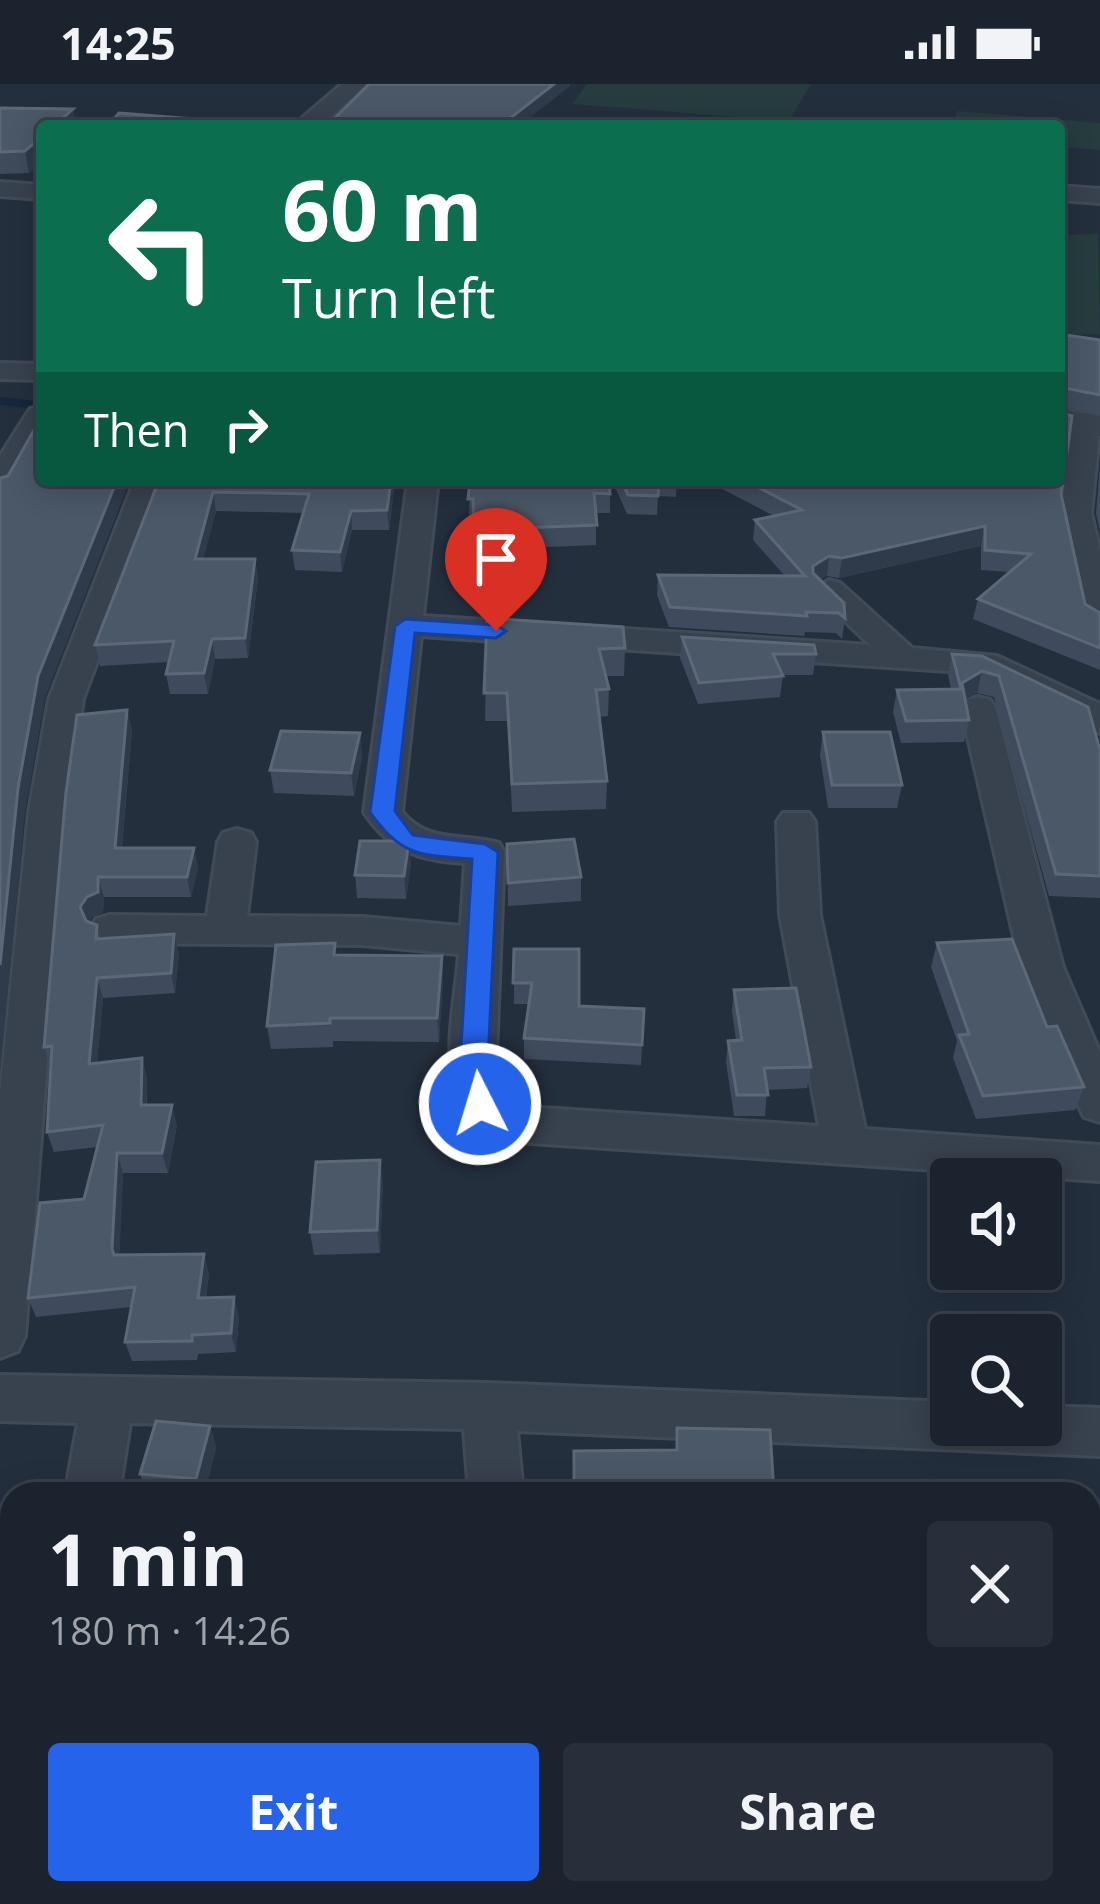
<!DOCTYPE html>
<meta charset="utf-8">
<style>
body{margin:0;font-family:"Open Sans",sans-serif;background:#282f3a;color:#f1f3f6;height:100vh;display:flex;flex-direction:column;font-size:45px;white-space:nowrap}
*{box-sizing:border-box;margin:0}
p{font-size:39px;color:#a0a4aa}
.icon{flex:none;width:66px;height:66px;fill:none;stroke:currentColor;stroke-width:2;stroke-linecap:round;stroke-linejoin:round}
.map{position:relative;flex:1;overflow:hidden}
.panel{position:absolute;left:0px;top:1398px;width:1101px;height:423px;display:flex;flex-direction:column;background:#1b232e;border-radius:36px 36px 0 0;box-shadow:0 6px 30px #0003,0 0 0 3px #39404a}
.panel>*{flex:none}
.guide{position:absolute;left:36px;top:36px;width:1029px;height:366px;border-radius:12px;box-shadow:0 6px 30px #0003,0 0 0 3px #39404a;background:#0b6e4f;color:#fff;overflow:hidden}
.buttons{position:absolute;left:930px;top:1074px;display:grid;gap:24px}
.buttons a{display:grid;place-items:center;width:132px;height:132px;border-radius:12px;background:#1b232e;box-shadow:0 6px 30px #0003,0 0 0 3px #39404a;font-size:60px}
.pin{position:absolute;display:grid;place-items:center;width:102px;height:102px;color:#fff;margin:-123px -51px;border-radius:50% 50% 50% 0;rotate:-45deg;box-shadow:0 0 12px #0007}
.pin .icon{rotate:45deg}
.me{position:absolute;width:132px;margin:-66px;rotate:355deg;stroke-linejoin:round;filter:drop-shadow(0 0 9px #0008)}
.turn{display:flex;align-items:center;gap:42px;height:252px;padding:0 48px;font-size:54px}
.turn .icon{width:156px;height:156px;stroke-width:2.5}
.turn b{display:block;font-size:84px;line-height:102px}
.then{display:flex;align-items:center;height:114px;padding:0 48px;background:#0003;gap:24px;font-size:45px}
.round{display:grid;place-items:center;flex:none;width:126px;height:126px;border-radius:12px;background:#282f3a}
.summary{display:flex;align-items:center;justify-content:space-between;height:204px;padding:0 48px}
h1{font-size:72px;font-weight:700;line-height:90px}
.action{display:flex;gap:24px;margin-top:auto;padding:24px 48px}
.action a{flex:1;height:138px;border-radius:12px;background:#2563eb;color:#fff;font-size:48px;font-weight:700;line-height:138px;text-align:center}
.action a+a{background:#282f3a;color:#f1f3f6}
.status{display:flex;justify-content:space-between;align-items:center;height:84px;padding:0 60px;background:#1b232e;direction:ltr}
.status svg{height:33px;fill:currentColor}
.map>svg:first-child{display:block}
</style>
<div class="status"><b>14:25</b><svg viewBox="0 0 49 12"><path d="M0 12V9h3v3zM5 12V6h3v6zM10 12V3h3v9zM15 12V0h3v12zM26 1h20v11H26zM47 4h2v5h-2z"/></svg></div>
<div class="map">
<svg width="1100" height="1820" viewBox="0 0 1100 1820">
<rect width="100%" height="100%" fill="#242f3e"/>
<g fill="#263c3f">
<path d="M587 0H811L789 37 572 20Z"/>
<path d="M957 27 1100 39V66L1059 63V42H953Z"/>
<path d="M1098 150 1100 250 1059 251V151Z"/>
</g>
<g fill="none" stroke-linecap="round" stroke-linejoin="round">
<path stroke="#17263c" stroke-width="8" d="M0 317 37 321"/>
<defs>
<g id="minor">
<path d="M0 98 42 101V115L0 112Z"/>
<path d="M1059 102 1100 105V119L1059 116Z"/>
<path d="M0 279 42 280V296L0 295Z"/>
<path d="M1087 332 1100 339 1091 429 1100 468V549L1084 539 1061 429 1073 340Z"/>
<path d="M135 396H165L83 615 67 728 25 1252 18 1267 0 1274V1009L29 728 49 615Z"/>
<path d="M408 396H438L423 532 870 561 813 506 829 496 840 499 912 564 997 572 1100 620V649L978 589 421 552 402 728C428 760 462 749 499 759L504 768 495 998 499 1011 512 1022 819 1042 780 831 777 738 783 729H809L815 738 820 831 865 1045 1100 1061V1097L501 1057C426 1033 455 930 459 870L363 861 110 859 96 855 90 845 96 835 110 831 207 832 218 758 223 749 237 745 251 749 256 758 247 832 363 833 461 842 465 779C420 777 389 767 364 728Z"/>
<path d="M978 613 990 616 995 623 1063 883 1100 969V1038L1084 1033 1078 1021 1021 883 961 623 966 616Z"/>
<path d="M0 1291 488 1299 951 1318V1341H1041V1322L1100 1324V1372L517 1347 523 1410H469L464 1345 130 1339 119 1410H65L78 1339 0 1337Z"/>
<path d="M25 1809H89L88 1820H24Z"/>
<path d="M500 1809H564L565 1820H501Z"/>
</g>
<g id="tertiary">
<path d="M342 0H368L320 42H293Z"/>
<path d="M42 322V360L13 409 0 412V372L30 325Z"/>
<path d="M1059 325 1100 332V352L1059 345Z"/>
</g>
</defs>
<use href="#minor" stroke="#414a57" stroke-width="6"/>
<use href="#tertiary" stroke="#414a57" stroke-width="6"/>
<use href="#minor" fill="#38414e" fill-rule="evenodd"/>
<use href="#tertiary" fill="#38414e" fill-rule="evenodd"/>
</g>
<g fill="#3f4b5c">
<path d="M0 24 42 42V78L29 89 0 90Z"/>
<path d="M1059 250 1100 256V331L1060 322 1061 410 1085 520 1100 529V586L973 535 978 515 1010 488 981 486V462L839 494 827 492 820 496 845 534 842 555 836 549 805 548 804 552 669 543 657 511 658 491 785 492 753 456 755 436 774 432 705 396H1059Z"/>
<path d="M1100 381V448L1096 429Z"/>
<path d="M159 396H395L389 446H352L342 488 295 486 292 466 304 429 216 427 203 475H255L258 495 248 574 215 575 208 610H170L166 590 169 578 100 582 95 561Z"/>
<path d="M470 396 610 410V429H596V461L475 466 473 435H469Z"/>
<path d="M612 396H677L676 413 658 412 657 431 627 430Z"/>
<path d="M487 534 625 564 624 592H606L609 605 608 632 599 633 607 697 606 725 512 728 508 637H485Z"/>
<path d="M682 553 816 570 813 591H783L780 613 698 620 680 574Z"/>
<path d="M952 570 982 572 1100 666V814L1049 812 994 613 977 609 965 616 969 636 964 658 901 659 893 628 897 606 951 605 948 591Z"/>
<path d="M127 626 132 646 122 764H194L198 784 191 813H104L103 828 92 833 89 838 97 841 101 855 179 870 175 909 103 914 97 979 142 974 147 994V1021L177 1041 168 1089H123L119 1171 209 1189 206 1214 239 1232 236 1268 198 1270 197 1276 132 1277 125 1258 131 1223 36 1233 28 1214 84 1115 97 1063 54 1068 47 1048 51 982 44 963Z"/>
<path d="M823 648 902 701 897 724H828L820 671Z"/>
<path d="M360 649 362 672 354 712 274 709 270 686Z"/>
<path d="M507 760 581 793V817L508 822Z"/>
<path d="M411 780 406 815 357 814 355 791Z"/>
<path d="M937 859 1047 943 1084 1003 1075 1026 976 1035 953 974 957 957 931 883Z"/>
<path d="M514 865 579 922 644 925 641 981 524 975V954L529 920H514Z"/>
<path d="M337 871 442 872 443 895 439 958 333 957V963L271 965 267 942Z"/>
<path d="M734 906 811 983 807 1004 767 1006 765 1032H734L726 978 728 957 736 956 732 927Z"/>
<path d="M383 1098 380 1169 314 1171 310 1148Z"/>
<path d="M210 1342 216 1363 205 1410H147L140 1390Z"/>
<path d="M12 1438V1511L0 1512V1440Z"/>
<path d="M1089 1510 1100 1513V1607L1089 1605Z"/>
<path d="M12 1546V1746L0 1748V1547Z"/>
<path d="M1089 1636 1100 1637V1759H1089Z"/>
</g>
<g fill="#2f3b4b">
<path d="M554 0H570V2L520 42H500Z"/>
<path d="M73 25 76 42H54Z"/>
<path d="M42 52V78L29 89 25 67Z"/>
<path d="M117 396H130L45 614 25 728 0 989V881L18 704 38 592Z"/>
<path d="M391 396H395L389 446 387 426Z"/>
<path d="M213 408 216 427 198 495 195 475Z"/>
<path d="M351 427 352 446 342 488 340 468Z"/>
<path d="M985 442 981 462 839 494 842 474Z"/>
<path d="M829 472 827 492 811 502 813 482Z"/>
<path d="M255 475 258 495 248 574 245 554Z"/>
<path d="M212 555 215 575 208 610 204 589Z"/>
<path d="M982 587 977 609 958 620 962 599Z"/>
<path d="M127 626 132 646 120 785 115 764Z"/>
<path d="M360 649 362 672 354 712 351 689Z"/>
<path d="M409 757 411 780 406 815 404 792Z"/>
<path d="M194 764 198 784 191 813 187 793Z"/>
<path d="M98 793 104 813 103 828 92 833 86 843 80 823Z"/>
<path d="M174 850 179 870 175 909 171 889Z"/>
<path d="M442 872 443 895 439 958 437 934Z"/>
<path d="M97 894 103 914 95 1000 89 980Z"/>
<path d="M142 974 147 994 146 1041 141 1021Z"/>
<path d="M172 1021 177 1041 168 1089 162 1069Z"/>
<path d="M117 1069 123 1089 119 1185 112 1165Z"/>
<path d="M380 1076 383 1098 380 1169 377 1146Z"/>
<path d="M204 1170 209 1189 203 1233 198 1214Z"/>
<path d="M234 1213 239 1232 236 1268 231 1249Z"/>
<path d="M210 1342 216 1363 205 1410H201L196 1395Z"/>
<path d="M7 1612 12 1619V1744L1 1729Z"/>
</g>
<g fill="#4b5868" stroke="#5c6777" stroke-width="3">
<path d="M369 0H554L500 42H327Z"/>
<path d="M0 24 73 25 54 42H42V52L25 67 0 68Z"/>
<path d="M119 29 231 38 226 42H108Z"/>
<path d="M1059 250 1100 256V311L1060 303V329L1072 332 1061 410 1085 520 1100 529V564L978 515 1031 470 985 466V442L842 474 829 472 813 482V489L844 519 845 534 839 529 806 528 807 532 670 523 658 491 805 492 755 436 802 426 744 396H1059Z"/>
<path d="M42 332V396H117L38 592 18 704 0 881V394L8 392Z"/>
<path d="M159 396H391L387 426 351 427 340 468 292 466 309 410 213 408 195 475H255L245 554 212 555 204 589 166 590 174 557 95 561Z"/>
<path d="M470 396H609L610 410 594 409 597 441 474 446 473 415H468Z"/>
<path d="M621 396H659L658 412 628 411Z"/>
<path d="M487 534 623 543 625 564 599 565 609 605 596 606 607 697 512 700 507 609H484Z"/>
<path d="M682 553 814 561 816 570H773L783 592 699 599Z"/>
<path d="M952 570 982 572 1088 623 1100 666V792L1056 790 999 592 982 587 962 599 969 636 906 637 897 606 961 605Z"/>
<path d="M127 626 115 764H194L187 793H98V808L87 813 80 823 86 837 97 841 96 855 174 850 171 889 97 894 89 980 142 974 141 1021H172L162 1069H117L112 1165 114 1171 204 1170 198 1214 234 1213 231 1249 192 1251V1257L125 1258 135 1203 28 1214 40 1119 84 1115 103 1041 47 1048 52 962 44 963 66 708 77 631Z"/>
<path d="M281 647 360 649 351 689 270 686Z"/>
<path d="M823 648H890L902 701H832Z"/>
<path d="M574 755 581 793 508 799 507 760Z"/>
<path d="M360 757H409L404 792 355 791Z"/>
<path d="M1012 855 1047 943 1057 942 1084 1003 983 1012 959 951 969 950 937 859Z"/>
<path d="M335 859 334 871 442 872 437 934H330V939L267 942 276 861Z"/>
<path d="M514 865H579V922L644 925 642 961 524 954 532 899H513Z"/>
<path d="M796 904 811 983 764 984 768 1011H737L728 957 742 956 734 906Z"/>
<path d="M380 1076 377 1146 310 1148 316 1078Z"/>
<path d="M156 1337 210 1342 196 1395 140 1390Z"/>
<path d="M677 1344 770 1346 774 1410H574V1367L677 1366Z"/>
<path d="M12 1438V1490L0 1491V1440Z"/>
<path d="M1089 1510 1100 1513V1586L1089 1584Z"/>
<path d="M12 1546V1611L7 1612 0 1730V1547Z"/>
<path d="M1089 1636 1100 1637V1735L1089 1734Z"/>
<path d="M164 1809H182V1820H120Z"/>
<path d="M356 1809H478V1820H355Z"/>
<path d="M602 1809H698L699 1820H602Z"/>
<path d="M895 1818 998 1820H895Z"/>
</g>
<path fill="#2563eb" stroke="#184099" stroke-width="3" d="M405 535 496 541 506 547 496 554 415 549 395 727 413 751 485 760 498 768 487 998 495 1020 490 1028H470L459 998 472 775C421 771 401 773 370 728L395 542Z"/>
</svg>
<div class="buttons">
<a><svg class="icon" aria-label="sound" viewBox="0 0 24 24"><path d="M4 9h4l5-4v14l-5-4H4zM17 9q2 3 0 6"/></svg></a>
<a><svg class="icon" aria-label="search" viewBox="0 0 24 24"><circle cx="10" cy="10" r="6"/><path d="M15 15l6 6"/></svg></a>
</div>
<div class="pin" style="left:496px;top:547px;background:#d93025"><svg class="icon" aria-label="arrive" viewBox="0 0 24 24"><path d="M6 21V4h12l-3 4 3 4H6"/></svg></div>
<svg class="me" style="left:480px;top:1020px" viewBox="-20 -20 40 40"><circle r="17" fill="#2563eb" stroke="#fff" stroke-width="3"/><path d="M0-11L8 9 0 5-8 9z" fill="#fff"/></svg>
<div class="guide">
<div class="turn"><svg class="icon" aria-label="left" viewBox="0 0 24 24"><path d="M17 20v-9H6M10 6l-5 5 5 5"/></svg><div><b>60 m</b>Turn left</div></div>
<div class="then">Then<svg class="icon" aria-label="right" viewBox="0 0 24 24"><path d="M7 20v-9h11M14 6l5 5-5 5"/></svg></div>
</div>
<section class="panel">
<div class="summary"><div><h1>1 min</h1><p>180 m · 14:26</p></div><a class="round"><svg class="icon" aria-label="close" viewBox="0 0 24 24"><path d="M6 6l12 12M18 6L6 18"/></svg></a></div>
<div class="action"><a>Exit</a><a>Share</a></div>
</section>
</div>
